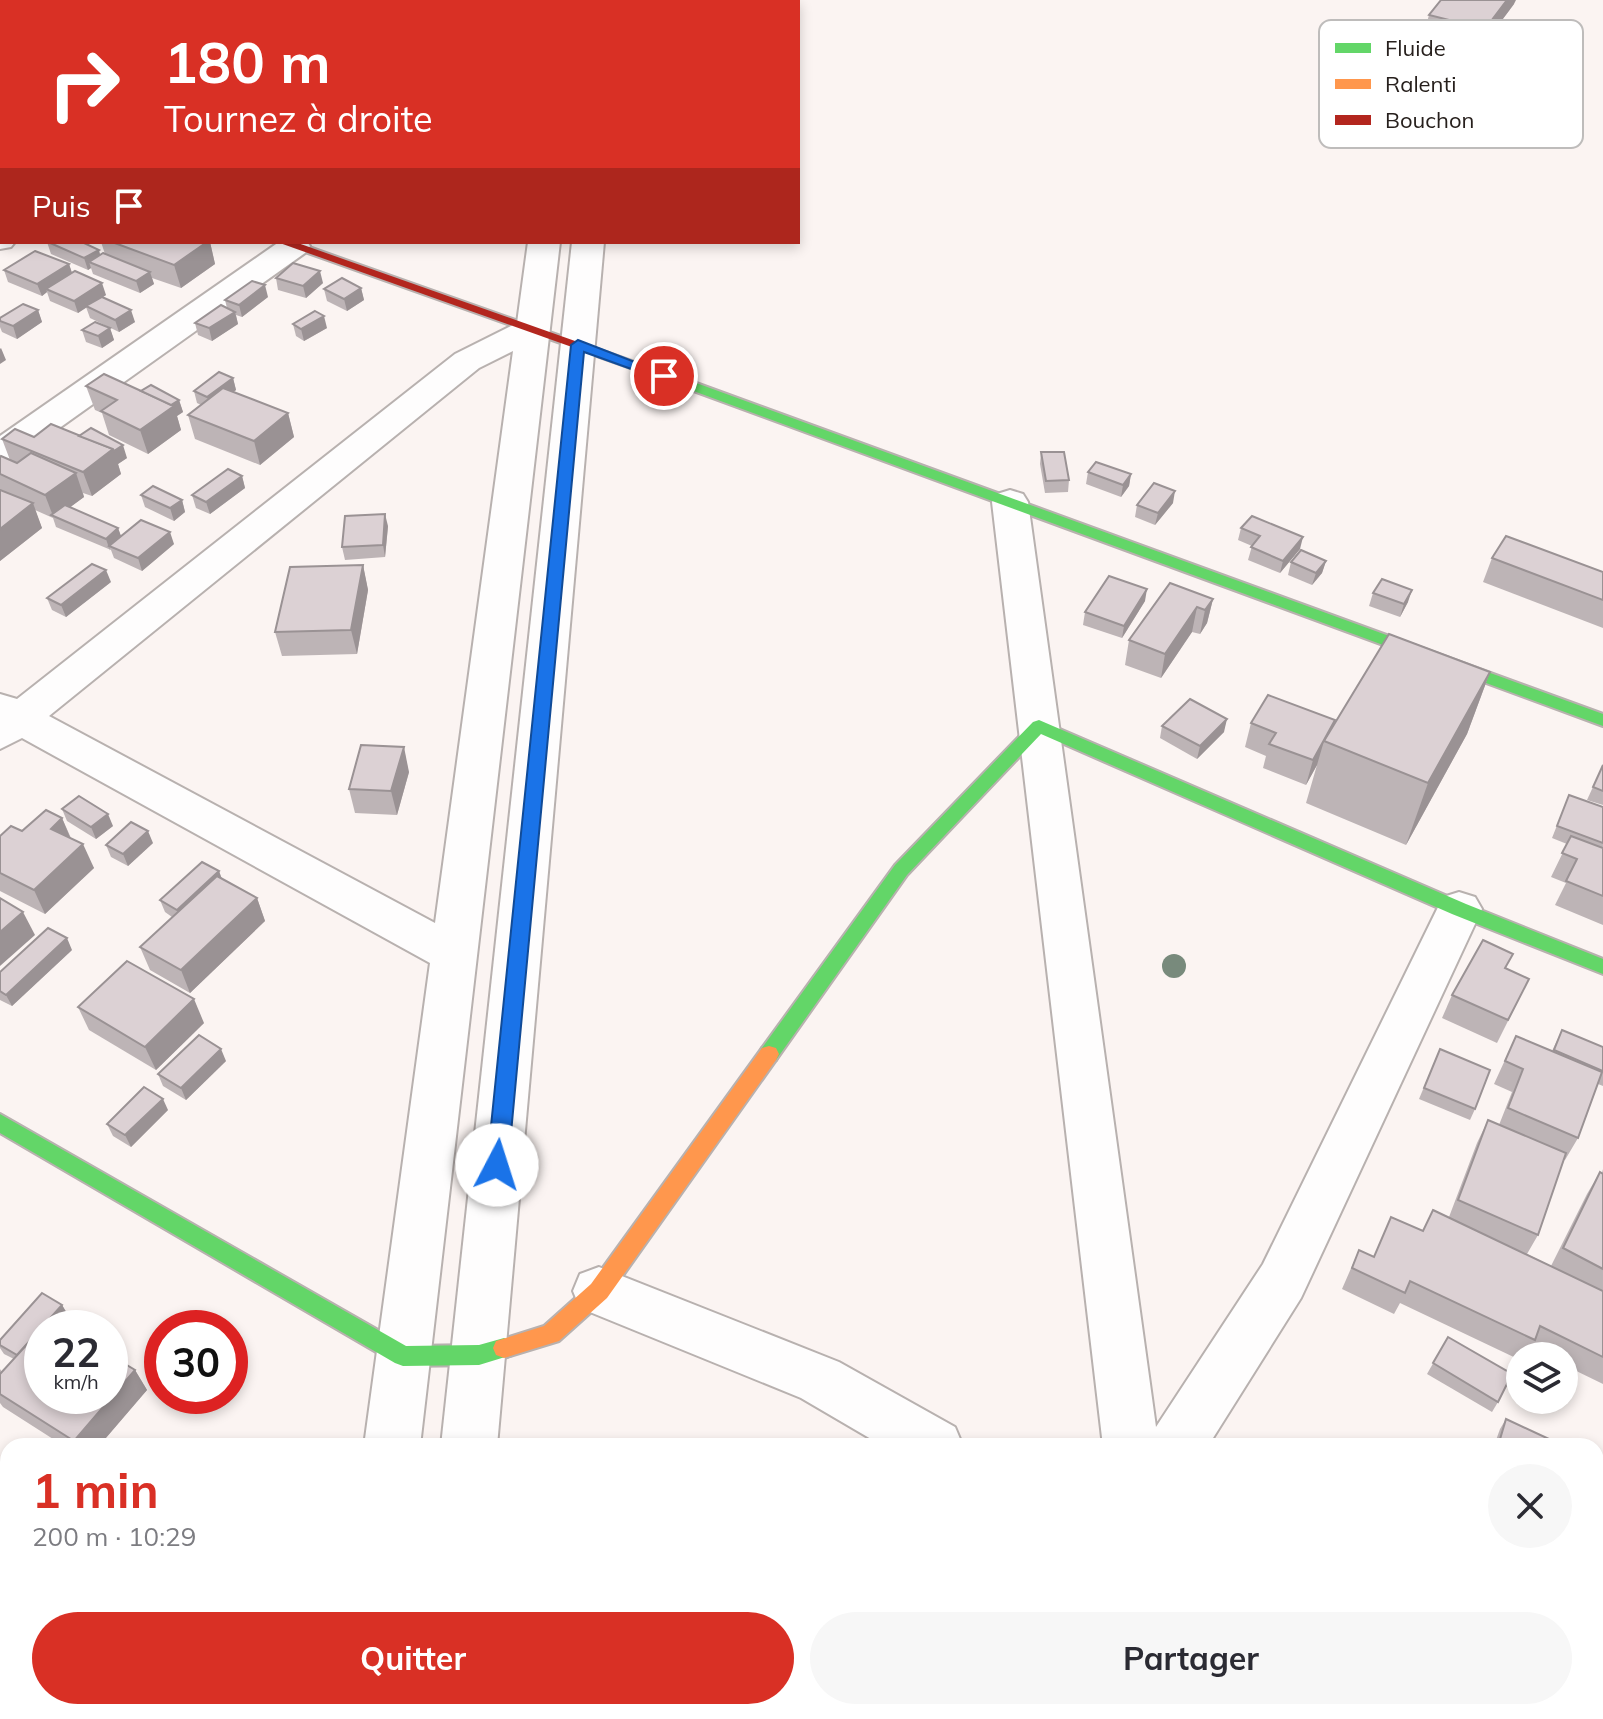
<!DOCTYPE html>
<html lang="fr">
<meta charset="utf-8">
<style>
body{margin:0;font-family:Mulish,sans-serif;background:#f7f7f7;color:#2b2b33;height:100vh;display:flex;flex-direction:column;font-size:30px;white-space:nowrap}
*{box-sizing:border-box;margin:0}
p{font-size:26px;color:#7c7c81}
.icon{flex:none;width:44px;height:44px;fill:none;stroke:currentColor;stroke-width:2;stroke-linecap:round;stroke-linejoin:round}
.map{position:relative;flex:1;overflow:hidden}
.side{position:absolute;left:0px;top:1438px;width:1604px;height:282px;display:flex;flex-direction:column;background:#fff;border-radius:24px 24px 0 0;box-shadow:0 4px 12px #0003}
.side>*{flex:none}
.hud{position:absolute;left:0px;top:0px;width:800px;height:244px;box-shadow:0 4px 12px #0003;background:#d93025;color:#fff;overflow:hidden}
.controls{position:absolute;left:1506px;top:1342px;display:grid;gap:16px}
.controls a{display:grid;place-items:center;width:72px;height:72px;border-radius:50%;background:#fff;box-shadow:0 4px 12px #0003;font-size:40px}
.speed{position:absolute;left:24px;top:1310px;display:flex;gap:16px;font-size:40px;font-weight:700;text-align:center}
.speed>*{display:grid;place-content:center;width:104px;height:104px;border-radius:50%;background:#fff;box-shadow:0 4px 12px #0003;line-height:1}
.speed small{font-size:20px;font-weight:400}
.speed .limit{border:12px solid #d22;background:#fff;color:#111}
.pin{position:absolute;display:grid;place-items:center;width:68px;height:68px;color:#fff;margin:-34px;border:4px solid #fff;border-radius:50%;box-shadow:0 2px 8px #0007}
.me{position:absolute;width:88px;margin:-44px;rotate:5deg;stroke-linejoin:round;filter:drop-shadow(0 0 6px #0008)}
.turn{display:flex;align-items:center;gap:28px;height:168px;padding:0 32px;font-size:36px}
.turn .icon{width:104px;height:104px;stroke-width:2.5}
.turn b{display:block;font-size:56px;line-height:68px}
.then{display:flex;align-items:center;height:76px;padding:0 32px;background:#0003;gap:16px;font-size:30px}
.round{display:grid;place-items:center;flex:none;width:84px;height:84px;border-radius:42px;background:#f7f7f7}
.headline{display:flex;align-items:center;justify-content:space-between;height:136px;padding:0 32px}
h1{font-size:48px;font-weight:700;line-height:60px;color:#d93025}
.cta{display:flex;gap:16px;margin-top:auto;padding:16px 32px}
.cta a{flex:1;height:92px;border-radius:48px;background:#d93025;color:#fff;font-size:32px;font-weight:700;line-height:92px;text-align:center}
.cta a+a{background:#f7f7f7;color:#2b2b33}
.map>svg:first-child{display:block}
</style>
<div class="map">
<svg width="1603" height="1719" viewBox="0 0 1603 1719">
<rect width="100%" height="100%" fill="#fbf4f2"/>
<path fill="#f3e5df" d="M0 0H453L2 2V98Z"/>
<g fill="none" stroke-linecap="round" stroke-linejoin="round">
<defs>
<g id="street">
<rect x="559" y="0" width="26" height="2"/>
<rect x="600" y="0" width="26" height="2"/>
<path d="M0 130 2 131V149L0 148Z"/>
<path d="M0 229 2 242H15L11 247 0 249Z"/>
<path d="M279 242H307L310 246 305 253 13 461 0 464V436Z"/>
<path d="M528 242H560L420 1446H364L430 963 22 738 0 749V694L17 699 455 354 517 323ZM513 351 435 923 49 716 479 368Z"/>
<path d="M572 242H604L497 1446H441Z"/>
<path d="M1010 490 1023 494 1028 502 1156 1427 1263 1264 1443 897 1459 892 1475 897 1482 909 1301 1298 1208 1446H1103L992 502 997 494Z"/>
<path d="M599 1267 839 1362 955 1427 963 1446H883L801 1398 580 1308 573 1291 580 1274Z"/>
<rect x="328" y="1712" width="62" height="7"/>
<rect x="410" y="1712" width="62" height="7"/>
<path d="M1139 1712H1201L1202 1719H1140Z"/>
</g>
<g id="fast">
<path d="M647 365 1603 714V726L642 372V366Z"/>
<path d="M1039 720 1466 904 1603 959V974L1452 914 1041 734 907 875 776 1060 769 1062 762 1060 759 1054 762 1048 895 865 1033 722Z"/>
<path d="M0 1114 406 1346 479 1345 504 1338 512 1341 515 1348 512 1355 479 1365 403 1366 395 1363 0 1133Z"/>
</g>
<path id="slow" d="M769 1046 776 1048 779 1054 776 1060 607 1298 559 1341 504 1358 496 1355 493 1348 496 1341 544 1326 591 1284 762 1048Z"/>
<path id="jam" d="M277 242H295L654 369 652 372H642Z"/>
</defs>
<use href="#street" stroke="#b8b1af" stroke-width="4"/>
<use href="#fast" stroke="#b8b1af" stroke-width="4"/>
<use href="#slow" stroke="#b8b1af" stroke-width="4"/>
<use href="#jam" stroke="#b8b1af" stroke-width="4"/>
<use href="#street" fill="#fefdfd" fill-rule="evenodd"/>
<use href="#fast" fill="#63d668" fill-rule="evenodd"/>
<use href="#slow" fill="#ff974d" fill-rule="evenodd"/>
<use href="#jam" fill="#b3261e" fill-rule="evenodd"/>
</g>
<circle fill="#788a7c" cx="1174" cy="966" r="12"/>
<g fill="#bdb4b6">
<path d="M1514 4 1479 51 1423 37 1429 15Z"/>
<path d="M47 242 100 255 105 254 101 242H210L215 264 181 288 152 278 154 284 140 293 93 274 91 268 88 270 51 254Z"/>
<path d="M69 264 72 273 106 295 103 297 135 322 119 332 90 318 86 307 78 313 50 301 47 292 42 296 8 282 4 270Z"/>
<path d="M276 278 323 283 306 298 278 290Z"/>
<path d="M361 288 364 300 347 311 327 301 324 289Z"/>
<path d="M268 297 242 317 236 315 238 324 212 341 198 335 195 323 227 308 225 300Z"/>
<path d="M38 310 42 322 17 339 2 332 0 327V318Z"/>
<path d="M293 324 327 328 304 341 296 336Z"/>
<path d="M110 328 114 340 102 348 86 342 82 330Z"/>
<path d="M233 378 236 390 233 392 288 413 294 437 260 465 195 439 188 415 201 405 197 403 194 391Z"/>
<path d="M86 386 141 391 179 400 183 412 177 416 181 430 148 454 109 435 102 413 95 410Z"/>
<path d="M34 437 127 458 118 464 121 474 92 496 83 493 84 497 70 507 118 528 121 537 174 544 142 571 114 558 111 550 56 527 53 518 35 510 42 528 0 561V457L10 460 2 439Z"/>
<path d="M1041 452 1069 480 1068 492 1045 493 1040 464Z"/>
<path d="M1088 472 1131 474 1129 486 1121 497 1086 484Z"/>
<path d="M242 476 245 488 210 514 196 508 192 495Z"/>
<path d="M141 495 182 500 185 512 174 521 145 507Z"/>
<path d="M1173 503 1155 525 1135 517 1137 505Z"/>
<path d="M388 526 385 557 345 560 342 547Z"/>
<path d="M1241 528 1300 549 1280 573 1248 560 1252 546 1238 540Z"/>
<path d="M1492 558 1603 572V628L1483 582Z"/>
<path d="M1326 561 1322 573 1312 585 1288 575 1291 562Z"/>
<path d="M363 565 368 590 357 654 282 656 275 632Z"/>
<path d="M111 582 66 617 52 610 47 598Z"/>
<path d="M1373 593 1408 602 1400 617 1369 606Z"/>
<path d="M1213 599 1207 623 1200 634 1192 632 1161 678 1125 665 1129 640Z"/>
<path d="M1145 601 1122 638 1083 625 1085 612Z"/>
<path d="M1490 672 1467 734 1406 845 1306 803 1317 765 1306 785 1263 768 1266 756 1245 747 1251 723 1334 725Z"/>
<path d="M1162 726 1224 732 1197 759 1160 738Z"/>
<path d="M1603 765V805L1587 800Z"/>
<path d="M409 772 397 815 355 813 349 789Z"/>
<path d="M1569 795 1603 807V925L1555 905 1566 883 1551 877 1567 844 1552 838Z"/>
<path d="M62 809 113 826 96 839 67 821Z"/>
<path d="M62 818 71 838 94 868 45 914 0 891V836L22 831Z"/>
<path d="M153 843 128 866 111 857 106 845Z"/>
<path d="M219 871 222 879 257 898 265 921 190 993 150 970 140 947 172 917 165 912 160 900Z"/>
<path d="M72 950 12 1006 0 1000V972Z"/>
<path d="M1506 968 1529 979 1497 1043 1442 1018 1452 995Z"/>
<path d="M78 1007 204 1023 156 1070 89 1030Z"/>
<path d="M1562 1030 1603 1047V1086L1598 1084 1578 1138 1565 1160 1563 1159 1538 1235 1527 1254 1551 1266 1587 1194 1600 1172 1602 1173 1603 1169V1384L1564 1365V1356H1546L1530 1348 1525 1356H1520V1360L1400 1303 1394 1314 1342 1289 1359 1250 1374 1257 1391 1217 1423 1231 1433 1210 1449 1217 1477 1143 1488 1120 1499 1125 1512 1092 1494 1084 1516 1036 1552 1051Z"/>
<path d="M1440 1049 1475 1109 1470 1120 1419 1099Z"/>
<path d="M226 1061 186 1100 163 1086 158 1074Z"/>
<path d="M168 1110 131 1147 113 1136 107 1124Z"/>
<path d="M62 1305 68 1315 61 1324 135 1370 147 1390 99 1446H64L3 1407 0 1403V1369L2 1372 14 1359 4 1354 0 1348V1340Z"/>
<path d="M1448 1337 1498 1402 1492 1412 1427 1374Z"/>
<path d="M1506 1419 1564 1446H1494L1500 1429Z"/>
<path d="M1402 1712H1577L1575 1719H1400Z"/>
</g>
<g fill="#9a9294">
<path d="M1507 0H1516L1514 4 1479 51 1485 29Z"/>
<path d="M207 242H210L215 264 181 288 174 265Z"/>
<path d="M99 250 102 262H89L91 268 88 270 84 258Z"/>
<path d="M69 264 73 276 46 289 47 292 42 296 37 284Z"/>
<path d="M320 271 323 283 306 298 303 286Z"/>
<path d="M150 272 154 284 140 293 136 281Z"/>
<path d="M102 283 106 295 78 313 74 301Z"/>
<path d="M265 285 268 297 242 317 239 305Z"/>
<path d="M361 288 364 300 347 311 344 299Z"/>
<path d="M38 310 42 322 17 339 13 326Z"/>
<path d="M131 310 135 322 119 332 115 320Z"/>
<path d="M235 312 238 324 212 341 209 328Z"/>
<path d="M324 316 327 328 304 341 301 329Z"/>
<path d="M110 328 114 340 102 348 98 336Z"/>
<path d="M1 348 6 360 0 364V349Z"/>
<path d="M233 378 236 390 211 409 207 397Z"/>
<path d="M179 400 183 412 177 416 181 430 148 454 140 430 165 408Z"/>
<path d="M288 413 294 437 260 465 254 441Z"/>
<path d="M123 445 127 458 118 464 121 474 92 496 83 472 113 449Z"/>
<path d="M76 473 84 497 57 517 53 516 45 495Z"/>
<path d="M1131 474 1129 486 1121 497 1123 485Z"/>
<path d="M242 476 245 488 210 514 206 502Z"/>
<path d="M1175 491 1173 503 1155 525 1158 513Z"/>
<path d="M182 500 185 512 174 521 170 508Z"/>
<path d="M33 503 42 528 0 561V529Z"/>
<path d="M385 514 388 526 385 557 383 545Z"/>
<path d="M118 528 123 541 109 546 110 551 106 539Z"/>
<path d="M170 532 174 544 142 571 138 558Z"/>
<path d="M1303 537 1300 549 1280 573 1283 561Z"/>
<path d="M1326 561 1322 573 1312 585 1316 573Z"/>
<path d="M363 565 368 590 357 654 351 630Z"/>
<path d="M106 570 111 582 66 617 61 605Z"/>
<path d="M1147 589 1145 601 1122 638 1124 626Z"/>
<path d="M1412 590 1408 602 1400 617 1404 604Z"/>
<path d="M1213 599 1207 623 1200 634 1205 610Z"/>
<path d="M1197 607 1192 632 1161 678 1165 654Z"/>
<path d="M1490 672 1467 734 1406 845 1428 783Z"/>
<path d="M1227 719 1224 732 1197 759 1200 746Z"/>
<path d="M1335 720 1328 743 1324 741 1317 765 1306 785 1313 760Z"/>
<path d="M404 747 409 772 397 815 391 791Z"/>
<path d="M108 814 113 826 96 839 91 827Z"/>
<path d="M62 818 72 842 51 829Z"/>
<path d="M148 831 153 843 128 866 123 854Z"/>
<path d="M83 844 94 868 45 914 34 890Z"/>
<path d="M219 871 223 883 181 922 177 910Z"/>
<path d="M257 898 265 921 190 993 181 970Z"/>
<path d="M23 912 35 935 0 966V932Z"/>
<path d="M67 938 72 950 12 1006 6 995Z"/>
<path d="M194 999 204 1023 156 1070 145 1047Z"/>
<path d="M221 1049 226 1061 186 1100 181 1088Z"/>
<path d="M163 1099 168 1110 131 1147 125 1135Z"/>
<path d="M62 1305 68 1315 57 1328 17 1355Z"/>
<path d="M135 1370 147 1390 99 1446H77L74 1441Z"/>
<path d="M179 1712H187L186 1719H178Z"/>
<path d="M218 1712H225L224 1719H217Z"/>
</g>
<g fill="#dcd1d4" stroke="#9a9294" stroke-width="2">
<path d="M1441 0H1507L1485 29 1429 15Z"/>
<path d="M48 242H82L99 250 84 258Z"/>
<path d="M112 242H207L174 265Z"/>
<path d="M35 251 69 264 37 284 4 270Z"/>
<path d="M103 253 150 272 136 281 89 262Z"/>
<path d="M293 263 320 271 303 286 276 278Z"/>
<path d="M75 271 102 283 74 301 46 289Z"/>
<path d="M342 278 361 288 344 299 324 289Z"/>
<path d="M252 281 265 285 239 305 225 300Z"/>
<path d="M102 297 131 310 115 320 86 306Z"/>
<path d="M23 304 38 310 13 326 0 321V318Z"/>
<path d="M221 305 235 312 209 328 195 323Z"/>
<path d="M315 311 324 316 301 329 293 324Z"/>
<path d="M95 322 110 328 98 336 82 330Z"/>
<path d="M219 372 233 378 207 397 194 391Z"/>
<path d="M104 374 174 406 140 430 101 411 117 400 86 386Z"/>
<path d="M151 385 179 400 171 405 141 391Z"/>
<path d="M223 388 288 413 254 441 188 415Z"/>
<path d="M51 424 113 449 83 472 2 439 15 429 34 437Z"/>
<path d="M91 428 123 445 114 451 113 449 79 436Z"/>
<path d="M1041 452H1064L1069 480 1046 481Z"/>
<path d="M31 453 76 473 45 495 0 474V457L1 456 17 463Z"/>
<path d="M1096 462 1131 474 1123 485 1088 472Z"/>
<path d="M228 469 242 476 206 502 192 495Z"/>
<path d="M1154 483 1175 491 1158 513 1137 505Z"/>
<path d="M153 486 182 500 170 508 141 495Z"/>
<path d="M0 490 33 503 0 529Z"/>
<path d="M65 505 118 528 106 539 51 515Z"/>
<path d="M385 514 383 545 342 547 345 516Z"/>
<path d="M1252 516 1303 537 1283 561 1251 547 1260 536 1241 528Z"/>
<path d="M141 520 170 532 138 558 109 546Z"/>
<path d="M1506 536 1603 572V600L1492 558Z"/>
<path d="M1301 550 1326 561 1316 573 1291 562Z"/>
<path d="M92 564 106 570 61 605 47 598Z"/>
<path d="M363 565 351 630 275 632 290 567Z"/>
<path d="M1109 576 1147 589 1124 626 1085 612Z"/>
<path d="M1382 579 1412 590 1404 604 1373 593Z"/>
<path d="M1170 583 1213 599 1205 610 1197 607 1165 654 1129 640Z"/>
<path d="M1389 634 1490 672 1428 783 1324 741Z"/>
<path d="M1268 695 1335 720 1313 760 1269 744 1276 733 1251 723Z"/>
<path d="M1190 699 1227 719 1200 746 1162 726Z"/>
<path d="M361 745 404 747 391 791 349 789Z"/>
<path d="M1603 765V791L1593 787Z"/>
<path d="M1569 795 1603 807V843L1557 826Z"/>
<path d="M79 796 108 814 91 827 62 809Z"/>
<path d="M46 810 62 818 51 829 83 844 34 890 0 873V836L11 826 22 831Z"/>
<path d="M131 822 148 831 123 854 106 845Z"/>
<path d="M1571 836 1603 848V896L1566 881 1577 859 1562 853Z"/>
<path d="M202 862 219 871 177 910 160 900Z"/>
<path d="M217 876 257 898 181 970 140 947Z"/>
<path d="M0 898 23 912 0 932Z"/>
<path d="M48 928 67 938 6 995 0 991V972Z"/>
<path d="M1483 940 1513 954 1505 968 1529 979 1508 1020 1452 995Z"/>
<path d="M127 961 194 999 145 1047 78 1007Z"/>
<path d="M1562 1030 1603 1047V1071L1554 1050Z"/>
<path d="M199 1035 221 1049 181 1088 158 1074Z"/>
<path d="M1516 1036 1602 1072 1578 1138 1508 1108 1523 1069 1505 1061Z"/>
<path d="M1440 1049 1490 1070 1475 1109 1424 1088Z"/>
<path d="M144 1087 163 1099 125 1135 107 1124Z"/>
<path d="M1488 1120 1566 1153 1538 1235 1458 1200Z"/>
<path d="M1600 1172 1603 1174V1269L1563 1248Z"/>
<path d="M1433 1210 1603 1291V1357L1540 1326 1535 1340 1410 1281 1405 1293 1352 1268 1359 1250 1374 1257 1391 1217 1423 1231Z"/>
<path d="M42 1293 62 1305 17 1355 0 1345V1340Z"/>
<path d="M51 1318 66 1328H42V1396H110V1355L135 1370 74 1441 0 1394V1374Z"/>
<path d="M1448 1337 1512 1374 1498 1402 1433 1363Z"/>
<path d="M1506 1419 1564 1446H1498Z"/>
<path d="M144 1712H179L178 1719H143Z"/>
<path d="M191 1712H218L217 1719H190Z"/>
<path d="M1327 1712H1366L1363 1719H1324Z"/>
<path d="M1412 1712H1577L1575 1719H1418L1411 1715Z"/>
</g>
<path fill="#1a73e8" stroke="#114b97" stroke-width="2" d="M578 340 671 376 669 379H659L584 352 508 1165 505 1172 497 1174 490 1172 487 1165 571 345Z"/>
<rect x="1319" y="20" width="264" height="128" rx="12" fill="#fff" stroke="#bebcbb" stroke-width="2"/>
<rect x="1335" y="43" width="36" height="10" fill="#63d668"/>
<rect x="1335" y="79" width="36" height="10" fill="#ff974d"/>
<rect x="1335" y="115" width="36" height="10" fill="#b3261e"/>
<g font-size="22" fill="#27201d">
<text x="1385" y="56">Fluide</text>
<text x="1385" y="92">Ralenti</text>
<text x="1385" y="128">Bouchon</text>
</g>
</svg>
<div class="controls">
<a><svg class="icon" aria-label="layers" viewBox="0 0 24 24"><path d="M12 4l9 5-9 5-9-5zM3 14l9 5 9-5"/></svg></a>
</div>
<div class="speed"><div>22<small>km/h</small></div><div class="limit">30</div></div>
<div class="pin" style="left:664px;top:376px;background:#d93025"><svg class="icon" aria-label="arrive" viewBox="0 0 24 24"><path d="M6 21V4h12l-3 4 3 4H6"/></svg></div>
<svg class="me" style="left:497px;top:1165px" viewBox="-20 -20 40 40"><circle r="19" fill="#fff"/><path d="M0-13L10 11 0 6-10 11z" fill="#1a73e8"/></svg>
<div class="hud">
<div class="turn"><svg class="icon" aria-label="right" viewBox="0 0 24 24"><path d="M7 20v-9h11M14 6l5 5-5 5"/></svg><div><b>180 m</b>Tournez à droite</div></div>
<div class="then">Puis<svg class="icon" aria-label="arrive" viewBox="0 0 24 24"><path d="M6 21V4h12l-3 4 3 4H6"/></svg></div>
</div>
<section class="side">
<div class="headline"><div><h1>1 min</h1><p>200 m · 10:29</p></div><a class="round"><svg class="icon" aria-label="close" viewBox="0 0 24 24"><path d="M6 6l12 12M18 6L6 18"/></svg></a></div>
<div class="cta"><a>Quitter</a><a>Partager</a></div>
</section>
</div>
